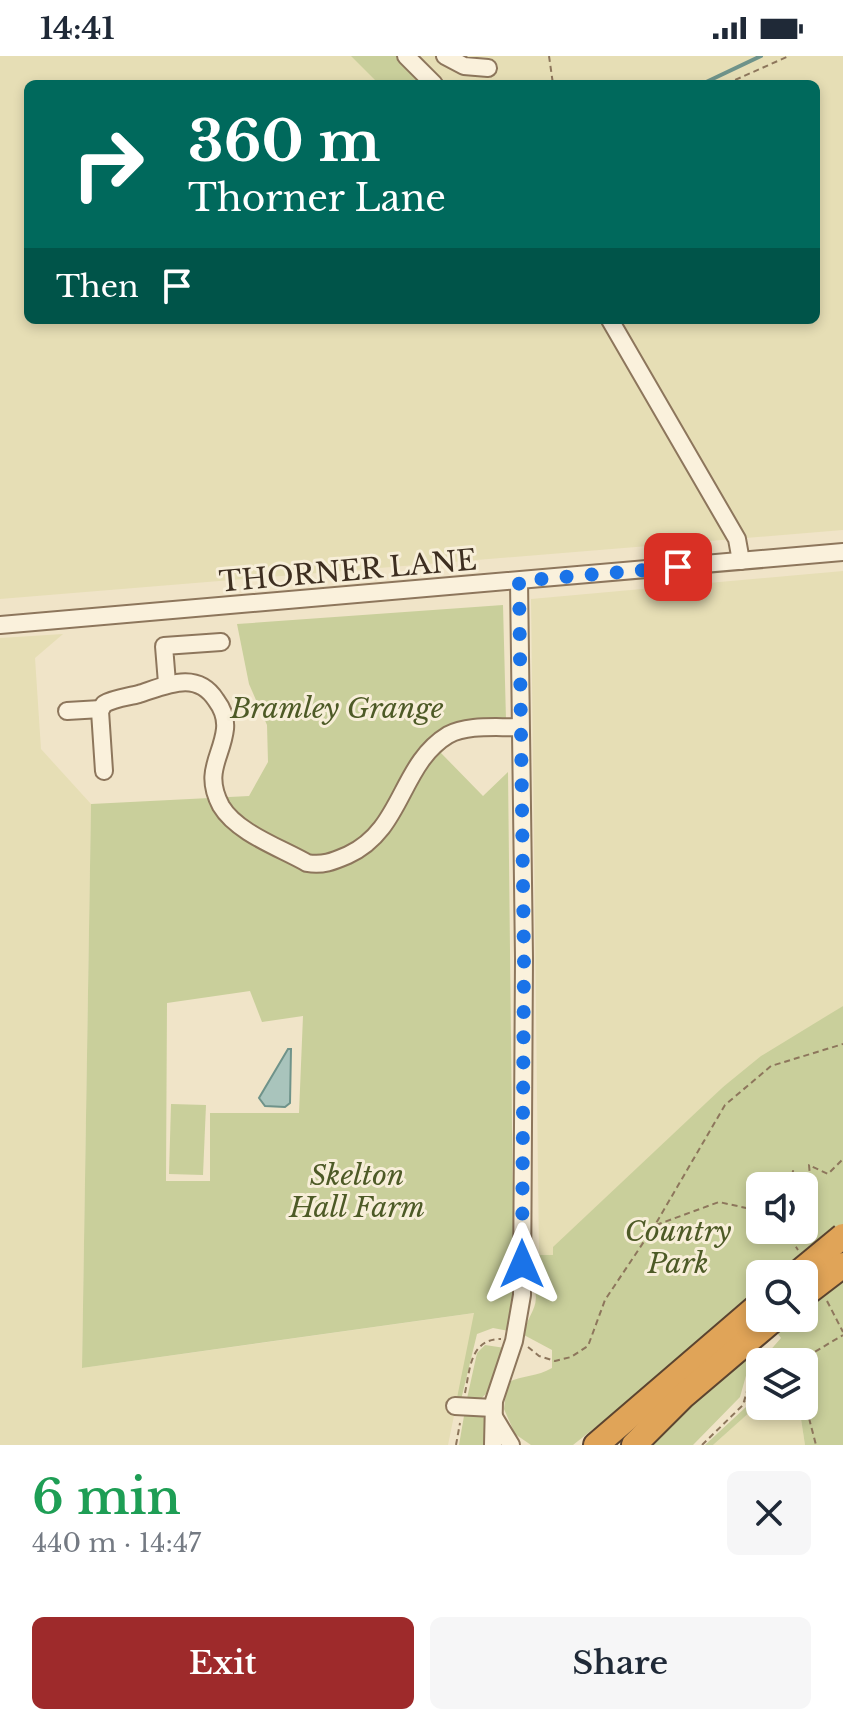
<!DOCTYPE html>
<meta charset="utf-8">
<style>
body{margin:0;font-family:"Libre Baskerville",serif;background:#f6f6f7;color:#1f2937;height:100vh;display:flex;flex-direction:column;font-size:30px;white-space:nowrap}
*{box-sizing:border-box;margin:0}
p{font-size:26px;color:#747a83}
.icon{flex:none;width:44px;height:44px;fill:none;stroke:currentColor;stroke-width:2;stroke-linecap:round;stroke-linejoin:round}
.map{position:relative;height:1389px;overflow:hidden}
.panel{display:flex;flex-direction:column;background:#fff;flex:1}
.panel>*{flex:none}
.hud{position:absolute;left:24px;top:24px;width:796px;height:244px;border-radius:12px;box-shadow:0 4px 12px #0003;background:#00695c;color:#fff;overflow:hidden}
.controls{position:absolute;left:746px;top:1116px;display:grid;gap:16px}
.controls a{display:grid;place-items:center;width:72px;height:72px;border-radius:12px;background:#fff;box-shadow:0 4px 12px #0003;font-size:40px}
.pin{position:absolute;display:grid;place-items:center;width:68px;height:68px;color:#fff;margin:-34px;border-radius:16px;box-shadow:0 4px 12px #0006}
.me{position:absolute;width:88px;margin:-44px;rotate:0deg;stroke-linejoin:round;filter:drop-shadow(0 0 6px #0008)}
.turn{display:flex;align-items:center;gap:28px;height:168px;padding:0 32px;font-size:36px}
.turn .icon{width:104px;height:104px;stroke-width:2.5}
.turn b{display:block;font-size:56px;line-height:68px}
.then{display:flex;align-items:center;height:76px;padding:0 32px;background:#0003;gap:16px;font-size:30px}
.round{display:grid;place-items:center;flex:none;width:84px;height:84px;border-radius:12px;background:#f6f6f7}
.summary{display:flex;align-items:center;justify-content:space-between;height:136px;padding:0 32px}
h1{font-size:48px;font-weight:600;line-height:60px;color:#1e9e55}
.action{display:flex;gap:16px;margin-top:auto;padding:16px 32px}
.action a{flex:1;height:92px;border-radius:12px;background:#9e2a2b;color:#fff;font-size:32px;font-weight:600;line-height:92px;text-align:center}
.action a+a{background:#f6f6f7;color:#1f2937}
.status{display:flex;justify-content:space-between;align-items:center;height:56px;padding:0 40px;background:#fff;direction:ltr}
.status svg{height:22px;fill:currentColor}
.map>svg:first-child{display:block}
</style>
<div class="status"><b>14:41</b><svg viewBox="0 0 49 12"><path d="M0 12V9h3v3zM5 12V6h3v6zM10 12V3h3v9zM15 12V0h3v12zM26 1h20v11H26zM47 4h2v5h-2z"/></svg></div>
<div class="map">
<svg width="843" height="1389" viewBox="0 0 843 1389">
<rect width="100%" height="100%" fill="#f0e4c8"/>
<g fill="#e6deb5" fill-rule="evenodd">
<path d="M0 0H843V474L0 543ZM28 28H816V264H28Z"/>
<path d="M843 515V950L723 1031 561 1199H539L531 543Z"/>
<path d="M63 578 35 602 41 693 91 748 82 1312 475 1257 448 1389H0V582Z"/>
<path d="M760 1347V1350H799L805 1389H713Z"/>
</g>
<g fill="#c9cf9b" fill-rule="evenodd">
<path d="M351 0H397L424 28H379Z"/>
<path d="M503 549 506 664 453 684 441 697 483 740 508 716 514 1252 509 1275 493 1272 477 1278 460 1348 456 1347 474 1257 82 1312 91 748 249 740 268 706 267 669 249 628 237 568ZM250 935 262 966 303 960 299 1057H210V1125H166L167 947Z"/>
<path d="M843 950V1389H805L799 1350H804V1306H760L781 1282 766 1262H804V1218H760V1254L640 1336 573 1389H531L515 1378 504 1353 507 1327C522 1319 537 1321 552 1312V1294L524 1279C526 1257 547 1248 528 1221L538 1212 539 1199H553V1191L723 1031 761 1000ZM760 1130H804V1174H760Z"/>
<path d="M171 1048 206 1049 203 1119 169 1118Z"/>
<path d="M762 1286 749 1309 740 1341 693 1389H642Z"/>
<path d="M485 1289 505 1292C497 1313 492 1348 466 1347L477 1297Z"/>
<path d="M760 1338V1347L713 1389H705Z"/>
<path d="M465 1354 477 1356 486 1364 489 1389H459Z"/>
</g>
<path fill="#a9c4bc" stroke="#6f938a" stroke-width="2" d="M288 993H291L290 1047 285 1051 265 1050 259 1042Z"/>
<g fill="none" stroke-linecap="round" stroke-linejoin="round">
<path stroke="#6f938a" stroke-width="4" d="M702 28 761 0"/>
<defs>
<g id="minor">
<path d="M406 0 434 28"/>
<path d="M445 0 464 10 488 12"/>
<path d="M610 264 737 483 741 505"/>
<path d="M0 569 843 496"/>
<path d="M167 627 164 590 221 586"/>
<path d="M67 655 101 653"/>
<path d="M104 715 100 655 104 648C115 642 128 641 139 638 167 629 197 614 216 644 222 652 226 663 225 673 222 701 203 716 221 750 237 777 281 792 307 807 323 810 334 805 348 799 403 774 400 708 448 679 468 668 498 672 520 671"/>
<path d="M455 1350 493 1352"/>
<path d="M494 1361 511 1389"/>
<path d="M493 1389 494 1345 514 1285 522 1239 524 902 519 525"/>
</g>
<g id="highway">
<path d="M596 1389 760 1248"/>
<path d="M634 1389 683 1340 775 1262"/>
</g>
</defs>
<use href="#minor" stroke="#8d765c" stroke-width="20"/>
<use href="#highway" stroke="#5b4430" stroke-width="28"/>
<g stroke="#8d765c" stroke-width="2" stroke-dasharray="6 4" stroke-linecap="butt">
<path d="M549 0 553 28"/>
<path d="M726 28 789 0"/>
<path d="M790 1130 793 1115 802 1130"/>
<path d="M804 1137 807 1143H812L809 1109 828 1118 843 1103"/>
<path d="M656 1169 719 1146 760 1155"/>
<path d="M785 1174 798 1194"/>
<path d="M827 1245 843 1276"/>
<path d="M528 1291 539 1300 555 1305 571 1301 588 1290 605 1244 655 1169 725 1049 771 1010 843 988"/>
<path d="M798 1306 843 1279"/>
<path d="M465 1337C470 1313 470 1283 501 1283"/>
<path d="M804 1343 816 1389"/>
<path d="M746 1346 760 1334"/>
<path d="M456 1389 460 1367"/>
<path d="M702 1389 743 1349 756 1304"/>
</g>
<use href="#minor" stroke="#faf1dc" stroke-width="16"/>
<use href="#highway" stroke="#e0a458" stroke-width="24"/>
<defs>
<g id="highway-bridge">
<path d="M797 1218 843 1180"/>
<path d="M804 1239 843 1209"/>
</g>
</defs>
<use href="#highway-bridge" stroke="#5b4430" stroke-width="28" stroke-linecap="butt"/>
<use href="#highway-bridge" stroke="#e0a458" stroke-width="24"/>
</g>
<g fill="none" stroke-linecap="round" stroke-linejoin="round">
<path stroke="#1a73e8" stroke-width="14" stroke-dasharray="0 25.2" d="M522 1208 524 902 519 525 678 511"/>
</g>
<g text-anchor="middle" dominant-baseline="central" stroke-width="6" stroke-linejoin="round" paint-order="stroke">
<g font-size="28" fill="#3d2e20" stroke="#f7eed8">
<text transform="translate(348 515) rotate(-5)">THORNER LANE</text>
</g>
<g font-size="28" font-style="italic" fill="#4d5a26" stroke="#f7eed8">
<text x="337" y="652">Bramley Grange</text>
<text x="357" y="1119">Skelton<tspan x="357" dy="32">Hall Farm</tspan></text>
<text x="678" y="1175">Country<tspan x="678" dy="32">Park</tspan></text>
</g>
</g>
</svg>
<div class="controls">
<a><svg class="icon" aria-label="sound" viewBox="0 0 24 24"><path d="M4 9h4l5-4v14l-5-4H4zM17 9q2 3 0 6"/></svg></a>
<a><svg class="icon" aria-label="search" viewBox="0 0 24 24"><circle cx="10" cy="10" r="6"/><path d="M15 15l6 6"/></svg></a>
<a><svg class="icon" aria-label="layers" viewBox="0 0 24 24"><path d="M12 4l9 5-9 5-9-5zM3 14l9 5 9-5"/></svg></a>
</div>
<div class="pin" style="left:678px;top:511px;background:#d93025"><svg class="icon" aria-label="arrive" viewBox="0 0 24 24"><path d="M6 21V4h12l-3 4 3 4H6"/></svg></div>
<svg class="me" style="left:522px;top:1208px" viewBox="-20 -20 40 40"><path d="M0-17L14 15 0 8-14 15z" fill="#1a73e8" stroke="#fff" stroke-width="4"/></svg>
<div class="hud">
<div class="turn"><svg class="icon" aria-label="right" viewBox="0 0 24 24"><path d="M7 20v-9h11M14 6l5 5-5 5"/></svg><div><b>360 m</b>Thorner Lane</div></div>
<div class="then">Then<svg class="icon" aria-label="arrive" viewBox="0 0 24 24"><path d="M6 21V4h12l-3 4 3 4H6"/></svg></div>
</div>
</div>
<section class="panel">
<div class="summary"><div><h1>6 min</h1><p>440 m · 14:47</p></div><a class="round"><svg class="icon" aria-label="close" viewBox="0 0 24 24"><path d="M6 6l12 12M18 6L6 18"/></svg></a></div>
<div class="action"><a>Exit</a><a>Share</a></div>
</section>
